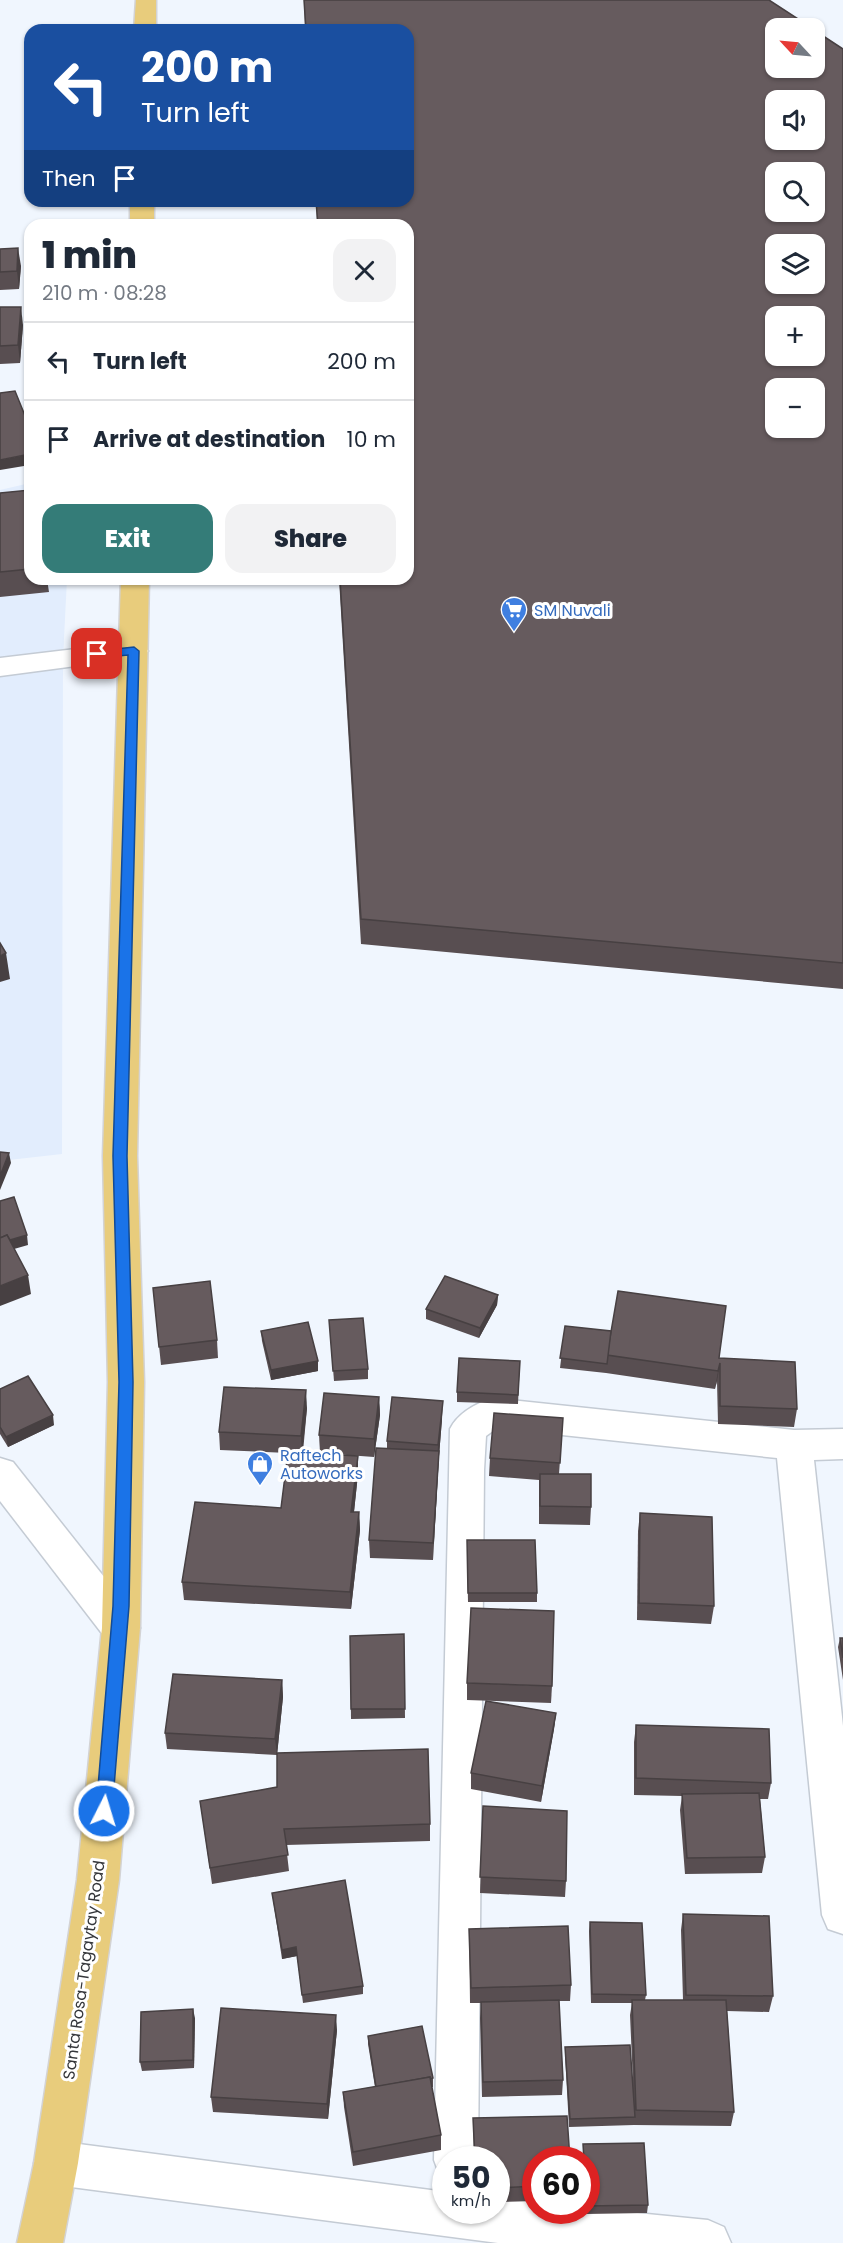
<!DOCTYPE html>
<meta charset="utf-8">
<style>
body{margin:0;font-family:Poppins,sans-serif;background:#f2f2f3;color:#1f2937;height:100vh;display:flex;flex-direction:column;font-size:22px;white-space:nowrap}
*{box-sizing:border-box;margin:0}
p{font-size:20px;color:#747a83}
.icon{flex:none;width:33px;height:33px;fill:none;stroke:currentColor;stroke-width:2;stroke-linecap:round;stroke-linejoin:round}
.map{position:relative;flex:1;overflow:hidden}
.panel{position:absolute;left:24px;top:219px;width:390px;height:366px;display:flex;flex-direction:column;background:#fff;border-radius:18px;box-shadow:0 2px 4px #0004}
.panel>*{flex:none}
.guide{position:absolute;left:24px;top:24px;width:390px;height:183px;border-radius:18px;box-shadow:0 2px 4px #0004;background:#1a4fa0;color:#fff;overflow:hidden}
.needle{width:39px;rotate:296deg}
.fabs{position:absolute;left:765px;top:18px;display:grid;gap:12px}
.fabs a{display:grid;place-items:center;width:60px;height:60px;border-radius:12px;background:#fff;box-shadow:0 2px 4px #0004;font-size:30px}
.speed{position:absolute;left:432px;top:2146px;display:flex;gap:12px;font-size:30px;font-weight:700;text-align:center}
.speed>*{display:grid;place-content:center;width:78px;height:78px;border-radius:50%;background:#fff;box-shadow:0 2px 4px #0004;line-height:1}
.speed small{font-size:15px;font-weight:400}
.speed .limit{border:9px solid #d22;background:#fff;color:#111}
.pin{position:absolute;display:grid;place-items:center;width:51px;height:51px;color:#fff;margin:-26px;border-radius:12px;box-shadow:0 3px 9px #0006}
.me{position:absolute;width:66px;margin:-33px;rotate:5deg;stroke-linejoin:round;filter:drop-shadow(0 0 4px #0008)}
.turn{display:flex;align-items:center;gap:21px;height:126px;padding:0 18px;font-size:27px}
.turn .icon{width:78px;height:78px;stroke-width:2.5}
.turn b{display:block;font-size:42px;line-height:51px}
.then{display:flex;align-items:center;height:57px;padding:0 18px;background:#0003;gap:12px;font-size:22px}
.round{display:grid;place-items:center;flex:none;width:63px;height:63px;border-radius:18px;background:#f2f2f3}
.head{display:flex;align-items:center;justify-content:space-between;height:102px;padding:0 18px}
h1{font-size:36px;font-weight:800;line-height:45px}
.button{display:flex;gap:12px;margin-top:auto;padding:12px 18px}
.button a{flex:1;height:69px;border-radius:18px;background:#347c78;color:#fff;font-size:24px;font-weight:800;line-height:69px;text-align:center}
.button a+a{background:#f2f2f3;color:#1f2937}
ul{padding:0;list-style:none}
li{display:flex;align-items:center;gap:18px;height:78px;padding:0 18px;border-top:2px solid #e0e1e3}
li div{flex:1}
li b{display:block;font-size:22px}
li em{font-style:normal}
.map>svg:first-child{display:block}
</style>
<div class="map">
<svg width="843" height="2243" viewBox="0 0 843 2243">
<rect width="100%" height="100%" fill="#f0f6fe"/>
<path fill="#e2edfd" d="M30 483V579H67L63 658 62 1154 0 1161V490Z"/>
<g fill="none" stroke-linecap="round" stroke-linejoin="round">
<defs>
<g id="minor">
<path d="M134 642 144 645 148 651 144 657 0 676V658Z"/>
<path d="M492 1398 794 1430 843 1429V1459L814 1460 843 1726V1934L828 1929 822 1915 777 1458 497 1428 486 1436 484 1470 478 2160H446V2178L440 2176 434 2160 450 1429C458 1413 475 1404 492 1398Z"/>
<path d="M0 1458 13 1462 135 1616 140 1628 135 1640 121 1645 107 1640 0 1501Z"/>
<path d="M56 2141 446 2192V2211H496V2198L536 2202V2211H586V2208L708 2220 724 2227 731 2243H498L56 2185 40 2179 34 2163 40 2147Z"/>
</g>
<g id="major">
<path d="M136 0H156V30H134Z"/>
<rect x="130" y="201" width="24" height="24"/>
<path d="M121 579H149L137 1156 144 1382 140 1628 119 1880 78 2163 63 2243H17L34 2163 77 1880 102 1628 108 1382 103 1156Z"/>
</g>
</defs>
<use href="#minor" stroke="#c4cbd4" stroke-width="3"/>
<use href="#major" stroke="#d3d3d4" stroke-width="3"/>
<use href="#minor" fill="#fff" fill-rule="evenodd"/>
<use href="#major" fill="#e8cc7c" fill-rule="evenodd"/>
</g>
<g fill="#584e51">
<path d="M304 0 843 49V989L361 944 339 579H408V225H317L316 201H408V30H305Z"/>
<path d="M0 249 21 266 19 289 0 290Z"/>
<path d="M0 307 23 325 20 363 0 364Z"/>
<path d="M30 490V579H47L49 592 0 597V493Z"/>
<path d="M153 1288 217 1340 218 1358 161 1365Z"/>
<path d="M498 1295 497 1305 479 1338 426 1319V1309Z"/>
<path d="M565 1326 719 1358 797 1409 794 1427 718 1424 717 1381 715 1389 606 1373 560 1368Z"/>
<path d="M330 1330 368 1369V1379L334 1381Z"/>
<path d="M261 1331 318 1361V1371L271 1380 262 1341Z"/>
<path d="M520 1361 518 1404 457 1402V1392Z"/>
<path d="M0 1389 54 1425 8 1447 0 1434Z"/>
<path d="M379 1397 380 1415 374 1457 320 1453 319 1435Z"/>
<path d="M307 1408 303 1452 358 1456V1474L354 1512H359L360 1530 351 1609 184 1600 182 1582 281 1508 288 1453 220 1450 219 1432Z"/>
<path d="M563 1418 559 1474 591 1507 590 1525 539 1524V1480L489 1476 490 1458Z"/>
<path d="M442 1419 439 1456 433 1560 370 1558 369 1540 387 1449V1441Z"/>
<path d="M640 1513 714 1606 711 1624 637 1620 638 1531Z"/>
<path d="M467 1549 537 1593V1602H468Z"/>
<path d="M404 1634 405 1718 351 1719 350 1636Z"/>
<path d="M840 1638H843V1680L838 1647Z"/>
<path d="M282 1680 283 1697 277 1755 167 1749 165 1733Z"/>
<path d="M467 1683 552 1686 551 1703 467 1700Z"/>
<path d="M556 1713 554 1729 541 1802 471 1789V1773Z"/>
<path d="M636 1725 771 1783 768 1799H760L765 1857 762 1873 685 1874 680 1810 682 1796 634 1795V1742Z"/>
<path d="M200 1801 430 1824V1841L286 1845 289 1871 212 1884Z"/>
<path d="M483 1806 566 1881 565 1897 480 1893Z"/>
<path d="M272 1893 363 1986V1994L303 2003 297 1956 282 1959Z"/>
<path d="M683 1914 773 1996 769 2012 727 2011 734 2112 731 2126 634 2125 569 2127 565 2055V2047L633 2083 630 2015 632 2003H591L589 1931 590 1922 646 1995 645 2000H683L681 1930Z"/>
<path d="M469 1929 571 1985 570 2001H559L563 2080 562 2095 482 2097 480 2018 481 2003H470Z"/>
<path d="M195 2018 194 2068 142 2071 140 2062Z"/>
<path d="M337 2030 328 2119 213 2112 211 2097Z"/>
<path d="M368 2036 433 2078V2087H432L441 2135V2150L353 2166 344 2107 343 2092 375 2087 368 2044Z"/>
<path d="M473 2118 536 2160V2201L496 2202V2160H474Z"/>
<path d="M583 2144 648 2205 647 2213 586 2214V2160H583Z"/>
</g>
<g fill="#474042">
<path d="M18 248 21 266 19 289 17 271Z"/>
<path d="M21 307 23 325 20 363 18 345Z"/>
<path d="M30 454V465L0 470V460Z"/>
<path d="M6 953 10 979 0 982V956Z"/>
<path d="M9 1153 11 1163 0 1190V1176Z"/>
<path d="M27 1235 28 1245 0 1253V1243Z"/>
<path d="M28 1275 31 1294 0 1306V1286Z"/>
<path d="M498 1295 497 1305 479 1338 480 1328Z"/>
<path d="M318 1361V1371L271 1380V1370Z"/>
<path d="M720 1363 717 1381 715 1389 718 1371Z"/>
<path d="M306 1390 307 1408 302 1454 301 1436Z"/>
<path d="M379 1397 380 1415 374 1457V1439Z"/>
<path d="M443 1401 442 1419 439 1456 433 1560 438 1445Z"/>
<path d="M53 1415 54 1425 8 1447 6 1437Z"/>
<path d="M358 1456V1474L352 1530 351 1512Z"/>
<path d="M359 1512 360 1530 351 1609 350 1592Z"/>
<path d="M282 1680 283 1697 277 1755 275 1739Z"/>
<path d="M556 1713 554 1729 541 1802 542 1786Z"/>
<path d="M296 1947 297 1956 282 1959V1950Z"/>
<path d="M193 2009 195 2018 194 2068 193 2060Z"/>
<path d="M336 2015 337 2030 328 2119 327 2104Z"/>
</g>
<g fill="#665b5e" stroke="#474042" stroke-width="1.5" fill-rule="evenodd">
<path d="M304 0H769L812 28H776V68H814V30L843 49V963L361 919 340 579H408V225H318L316 201H408V30H306ZM776 100H814V140H776ZM776 172H814V212H776ZM776 244H814V284H776ZM776 316H814V356H776ZM776 388H814V428H776Z"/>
<path d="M18 248 17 271 0 272V249Z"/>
<path d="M0 307H21L18 345 0 346Z"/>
<path d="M15 391 30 428V454L0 460V393Z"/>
<path d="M30 490V569L0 572V493Z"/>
<path d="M0 943 6 953 0 956Z"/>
<path d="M0 1152 9 1153 0 1176Z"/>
<path d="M14 1197 27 1235 10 1240 7 1235 0 1238V1201Z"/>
<path d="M7 1235 28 1275 0 1286V1238Z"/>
<path d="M445 1276 498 1295 480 1328 426 1309Z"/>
<path d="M210 1281 217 1340 159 1347 153 1288Z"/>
<path d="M618 1291 726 1306 719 1358 795 1362 797 1409 720 1406V1363L718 1371 607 1355Z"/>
<path d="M363 1318 368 1369 333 1371 329 1320Z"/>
<path d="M308 1322 318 1361 271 1370 261 1331Z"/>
<path d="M565 1326 611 1331 607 1364 560 1358Z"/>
<path d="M459 1358 520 1361 518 1395 457 1392Z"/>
<path d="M28 1376 53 1415 6 1437 0 1427V1389Z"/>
<path d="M224 1387 306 1390 301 1436 219 1432Z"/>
<path d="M324 1393 379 1397 374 1439 319 1435Z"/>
<path d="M392 1397 443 1401 438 1445 387 1441Z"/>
<path d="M494 1413 563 1418 560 1463 490 1458Z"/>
<path d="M376 1448 439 1451 433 1543 369 1540Z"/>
<path d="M288 1452 358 1456 351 1512H359L350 1592 182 1582 195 1502 281 1508Z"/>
<path d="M540 1474H591V1507L540 1506Z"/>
<path d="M640 1513 712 1517 714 1606 639 1603Z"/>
<path d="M467 1540H535L537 1593H468Z"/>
<path d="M471 1608 554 1611 552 1686 467 1683Z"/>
<path d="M404 1634 405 1709H351L350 1636Z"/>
<path d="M840 1638H843V1658Z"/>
<path d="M173 1674 282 1680 275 1739 165 1733Z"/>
<path d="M486 1701 556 1713 542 1786 471 1773Z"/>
<path d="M636 1725 769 1729 771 1783 636 1778Z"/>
<path d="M428 1749 430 1824 284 1829 288 1855 210 1868 200 1801 277 1787V1753Z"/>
<path d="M759 1793 765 1857 687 1858 682 1794Z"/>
<path d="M483 1806 567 1811 566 1881 480 1877Z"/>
<path d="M345 1880 363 1986 302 1995 296 1947 282 1950 272 1893Z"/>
<path d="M683 1914 769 1916 773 1996 686 1995Z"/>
<path d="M590 1922 642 1923 646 1995 592 1994Z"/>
<path d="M568 1926 571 1985 471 1988 469 1929Z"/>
<path d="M559 2000 563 2080 483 2082 481 2002Z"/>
<path d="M632 2000H726L734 2112 636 2110Z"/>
<path d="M221 2008 336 2015 327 2104 211 2097Z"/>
<path d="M193 2009V2060L140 2062 141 2012Z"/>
<path d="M422 2026 433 2078 430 2079V2077L376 2087 368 2036Z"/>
<path d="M630 2045 635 2117 570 2119 565 2047Z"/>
<path d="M430 2077 441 2135 353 2152 343 2092Z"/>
<path d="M567 2116 570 2160H536V2186L496 2188V2160H475L473 2118Z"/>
<path d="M644 2143 648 2205 587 2206 586 2160H584L583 2144Z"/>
</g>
<path fill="#1a73e8" stroke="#114b97" stroke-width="1.5" d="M134 647 139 651 127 1156 133 1382 129 1606 112 1811 110 1816 104 1819 98 1816 96 1811 113 1606 119 1382 113 1156 128 655 97 658 91 654 97 651Z"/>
<defs>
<symbol id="supermarket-pin" viewBox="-11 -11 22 30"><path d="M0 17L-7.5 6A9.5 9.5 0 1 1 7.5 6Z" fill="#3f7fe0" stroke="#fff"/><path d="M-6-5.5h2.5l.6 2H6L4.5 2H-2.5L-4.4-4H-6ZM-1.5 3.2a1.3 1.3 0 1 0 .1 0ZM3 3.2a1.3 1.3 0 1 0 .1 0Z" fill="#fff"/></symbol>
<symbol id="shop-pin" viewBox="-11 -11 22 30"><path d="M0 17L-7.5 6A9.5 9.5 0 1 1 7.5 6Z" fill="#3f7fe0" stroke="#fff"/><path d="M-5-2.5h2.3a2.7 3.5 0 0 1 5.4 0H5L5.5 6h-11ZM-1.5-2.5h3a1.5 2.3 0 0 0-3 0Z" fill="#fff"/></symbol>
</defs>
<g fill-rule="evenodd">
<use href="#supermarket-pin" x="499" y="595" width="30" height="40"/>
<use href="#shop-pin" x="245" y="1449" width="30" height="40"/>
</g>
<g text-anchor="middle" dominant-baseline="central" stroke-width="6" stroke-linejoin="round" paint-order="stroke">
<g font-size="16" fill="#366cbe" stroke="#fff" text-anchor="start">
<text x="534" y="610">SM Nuvali</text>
<text x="280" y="1455">Raftech<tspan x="280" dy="18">Autoworks</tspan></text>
</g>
<g font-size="16" fill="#35373b" stroke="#fff">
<text transform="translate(84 1970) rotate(-82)">Santa Rosa-Tagaytay Road</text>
</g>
</g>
</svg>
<div class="fabs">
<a><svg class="needle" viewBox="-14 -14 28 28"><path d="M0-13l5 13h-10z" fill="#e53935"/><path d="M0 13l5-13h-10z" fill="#747a83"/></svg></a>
<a><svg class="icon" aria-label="sound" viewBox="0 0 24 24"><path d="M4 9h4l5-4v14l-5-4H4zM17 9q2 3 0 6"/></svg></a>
<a><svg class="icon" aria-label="search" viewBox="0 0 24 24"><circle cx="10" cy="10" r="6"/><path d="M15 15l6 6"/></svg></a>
<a><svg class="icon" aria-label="layers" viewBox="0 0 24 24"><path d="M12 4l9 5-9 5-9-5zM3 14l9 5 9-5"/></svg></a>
<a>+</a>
<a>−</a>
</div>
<div class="speed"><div>50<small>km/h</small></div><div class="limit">60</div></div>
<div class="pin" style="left:97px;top:654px;background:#d93025"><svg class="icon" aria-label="arrive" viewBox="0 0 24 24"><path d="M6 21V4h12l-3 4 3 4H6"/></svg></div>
<svg class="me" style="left:104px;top:1811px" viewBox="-20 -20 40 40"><circle r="17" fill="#1a73e8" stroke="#fff" stroke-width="3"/><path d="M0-11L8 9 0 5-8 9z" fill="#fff"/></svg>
<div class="guide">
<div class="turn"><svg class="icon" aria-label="left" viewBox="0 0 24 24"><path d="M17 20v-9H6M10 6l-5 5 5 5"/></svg><div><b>200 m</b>Turn left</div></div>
<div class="then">Then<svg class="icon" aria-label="arrive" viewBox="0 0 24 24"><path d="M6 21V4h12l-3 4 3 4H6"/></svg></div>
</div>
<section class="panel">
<div class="head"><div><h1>1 min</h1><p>210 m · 08:28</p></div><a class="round"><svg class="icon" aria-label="close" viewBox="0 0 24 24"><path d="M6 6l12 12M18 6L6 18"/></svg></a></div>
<ul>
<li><svg class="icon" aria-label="left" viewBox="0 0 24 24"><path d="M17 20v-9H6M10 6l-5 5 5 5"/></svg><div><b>Turn left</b></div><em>200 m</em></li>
<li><svg class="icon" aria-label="arrive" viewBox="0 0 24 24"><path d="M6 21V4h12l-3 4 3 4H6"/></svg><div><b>Arrive at destination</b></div><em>10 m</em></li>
</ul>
<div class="button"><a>Exit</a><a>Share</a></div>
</section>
</div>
